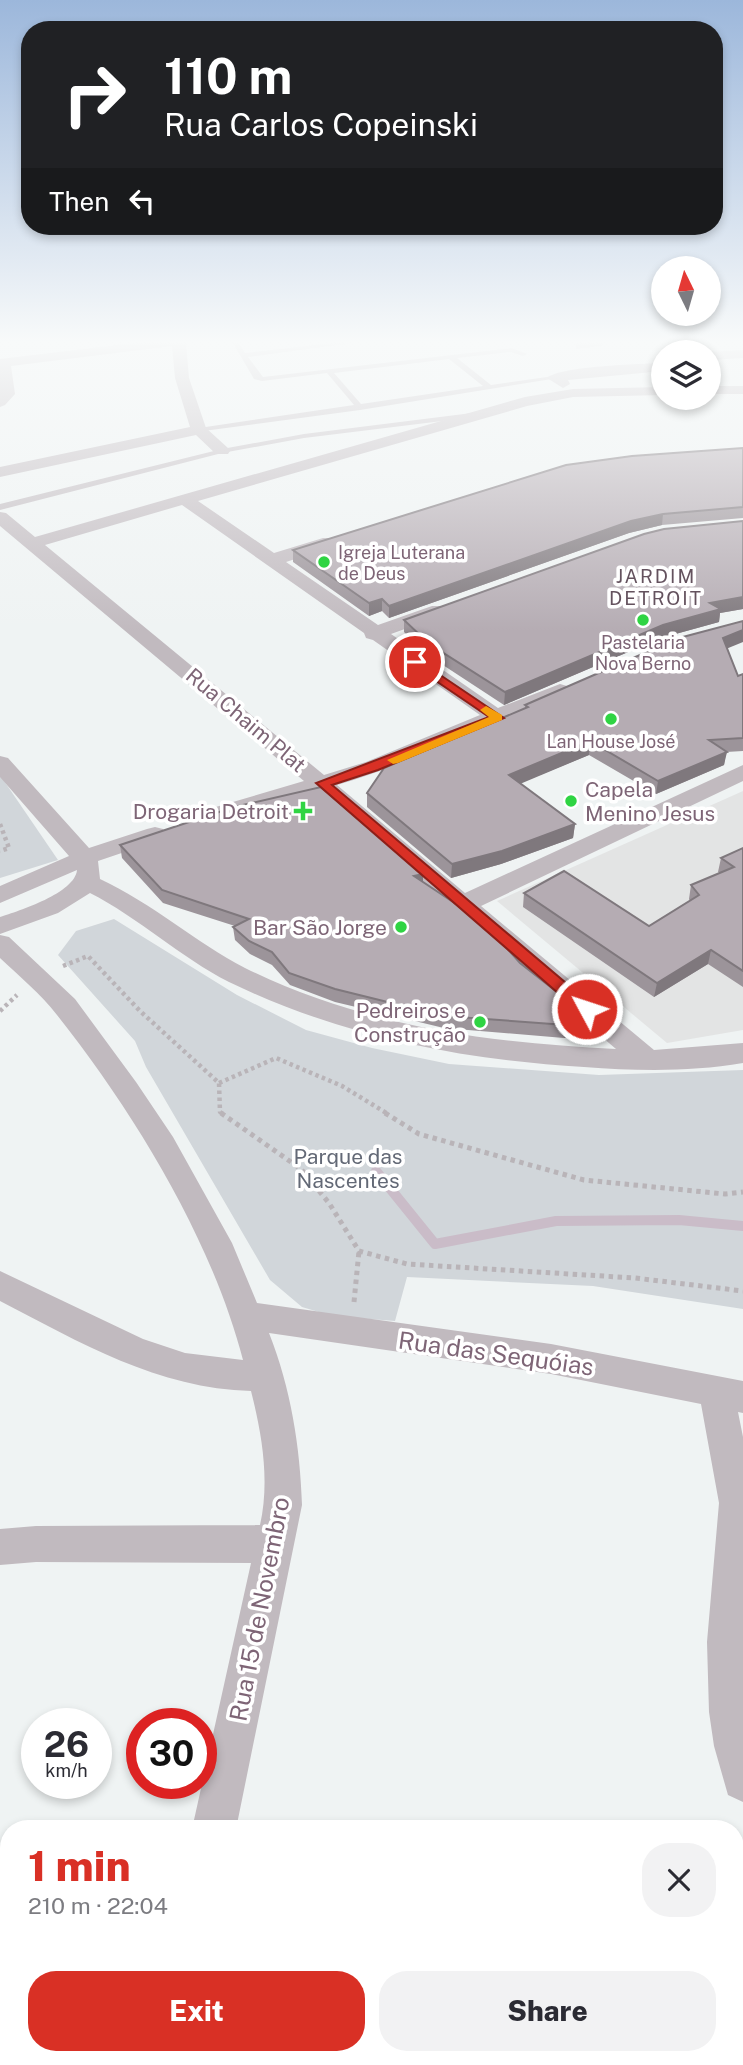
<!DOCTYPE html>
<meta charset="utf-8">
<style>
body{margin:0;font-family:"Public Sans",sans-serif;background:#f2f2f3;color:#2b2b33;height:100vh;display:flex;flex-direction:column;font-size:26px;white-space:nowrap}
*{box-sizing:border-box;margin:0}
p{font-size:23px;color:#7c7c81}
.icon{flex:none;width:38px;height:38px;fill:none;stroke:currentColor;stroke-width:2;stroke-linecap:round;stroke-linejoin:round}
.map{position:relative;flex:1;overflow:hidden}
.side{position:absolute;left:0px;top:1820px;width:744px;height:245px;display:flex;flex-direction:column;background:#fff;border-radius:28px 28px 0 0;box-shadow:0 4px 10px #0003}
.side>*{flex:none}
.top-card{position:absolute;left:21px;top:21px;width:702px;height:214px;border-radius:28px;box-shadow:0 4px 10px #0003;background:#202124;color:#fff;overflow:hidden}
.needle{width:46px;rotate:355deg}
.controls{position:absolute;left:651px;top:256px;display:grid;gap:14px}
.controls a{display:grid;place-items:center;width:70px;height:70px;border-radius:50%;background:#fff;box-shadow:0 4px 10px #0003;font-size:35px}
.speed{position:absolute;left:21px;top:1708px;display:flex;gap:14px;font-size:35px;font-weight:700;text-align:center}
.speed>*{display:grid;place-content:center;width:91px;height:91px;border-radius:50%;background:#fff;box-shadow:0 4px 10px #0003;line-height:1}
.speed small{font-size:18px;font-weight:400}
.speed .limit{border:10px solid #d22;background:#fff;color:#111}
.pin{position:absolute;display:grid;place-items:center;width:60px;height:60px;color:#fff;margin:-30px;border:4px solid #fff;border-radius:50%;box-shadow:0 2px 7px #0007}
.me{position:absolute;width:77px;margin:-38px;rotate:310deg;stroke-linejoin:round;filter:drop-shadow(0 0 5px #0008)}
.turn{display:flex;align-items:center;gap:24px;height:147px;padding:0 28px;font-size:32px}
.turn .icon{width:91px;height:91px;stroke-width:2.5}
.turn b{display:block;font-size:49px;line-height:60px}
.then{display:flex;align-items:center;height:66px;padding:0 28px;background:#0003;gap:14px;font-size:26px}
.round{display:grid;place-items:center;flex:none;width:74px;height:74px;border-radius:28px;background:#f2f2f3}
.headline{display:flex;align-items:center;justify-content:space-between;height:119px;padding:0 28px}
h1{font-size:42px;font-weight:800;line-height:52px;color:#d93025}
.primary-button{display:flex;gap:14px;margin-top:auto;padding:14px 28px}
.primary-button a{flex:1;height:80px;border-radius:28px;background:#d93025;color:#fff;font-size:28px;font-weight:800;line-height:80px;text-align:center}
.primary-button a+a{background:#f2f2f3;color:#2b2b33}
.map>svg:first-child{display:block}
</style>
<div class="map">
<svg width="743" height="2065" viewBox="0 0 743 2065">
<rect width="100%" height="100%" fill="#eff3f3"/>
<path fill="#e3e4e4" d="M743 791V1030L667 1043 497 901Z"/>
<g fill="#d1d6da">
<path d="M0 775 58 860 0 878Z"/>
<path d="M114 919 237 995 306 1030 372 1048 449 1064 599 1075 743 1070V1309L593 1286 407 1277 395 1321 332 1316 302 1307 270 1280 146 1067 135 1041 58 955 76 931Z"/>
</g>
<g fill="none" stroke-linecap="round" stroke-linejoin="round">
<path stroke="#cabcc8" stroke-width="10" d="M376 1171 435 1244 556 1221 679 1220 743 1226"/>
<g stroke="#b9b4b8" stroke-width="4.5" stroke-dasharray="3.5 3.5" stroke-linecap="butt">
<path d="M0 824 9 848 0 851"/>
<path d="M63 966 88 956 140 1011 219 1083 220 1112 223 1114"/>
<path d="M0 1011 17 995"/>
<path d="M219 1083 276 1058 342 1086 388 1114"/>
</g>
<g stroke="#b9b4b8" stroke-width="5" stroke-dasharray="4.5 4.5" stroke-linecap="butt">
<path d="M221 1113 301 1169 329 1203 359 1251 407 1264 635 1278 743 1291"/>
<path d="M385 1113 419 1134 584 1180 725 1194 743 1192"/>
<path d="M354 1302 359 1251"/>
</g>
<g fill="#c1babf" fill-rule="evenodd">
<path d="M233 343H239L245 353 332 343H352L248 357 263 377 512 348 527 354 523 356 511 352 457 358 491 385 554 376 558 378 360 410 196 432 195 430 199 428 354 405 327 373 262 381 254 379ZM449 359 483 386 361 404 334 373Z"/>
<path d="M472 413 476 415 475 417 304 438 222 453 0 510V504L222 449 304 434Z"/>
</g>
<g fill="#c1babf" fill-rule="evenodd">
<path d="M134 343H186L189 378 206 428 228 448 230 451 228 454H216L196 435 0 477V467L190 427 175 378 172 346 11 366 15 394 5 405 0 407V359Z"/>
<path d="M576 343H604L602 346 576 349Z"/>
<path d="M675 343H692L704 352H687Z"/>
<path d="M743 350V358L709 360V352Z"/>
<path d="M663 363V371L568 380 570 384 563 388 547 378C560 366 641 364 663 363Z"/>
<rect x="709" y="386" width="34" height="8"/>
<path d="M663 387V395L573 397 527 406 198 501 274 553 323 538H335L338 542 335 546 286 562 378 625 432 606H446L449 610 446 614 391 634 498 708 560 684 567 686 571 690 567 694C491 726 417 761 337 785L465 893 743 765V781L481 906 654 1050 743 1043V1063C690 1072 638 1071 584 1067 461 1060 341 1036 229 982 180 957 139 918 90 893L58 913 0 934V917C19 911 75 893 77 870L0 903V886L69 856 0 777V756L8 758 89 848 147 829 155 827 163 829 167 834 163 839 98 861 100 879C152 903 195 942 245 968 362 1026 488 1043 616 1049L316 792 225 819H209L205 814 209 809 304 781 0 526V512L6 513 35 537 525 397 573 389ZM182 505 364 633 366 638 373 640 480 715 366 762 324 775 45 545Z"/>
<path d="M0 935 9 937 75 999 136 1082 173 1137 232 1243 257 1303 551 1344 743 1381V1413L738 1412 743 1437V1802L728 1795 714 1746 709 1712 707 1642 719 1503 701 1404 551 1374 269 1333C291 1389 300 1446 302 1505L236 1829H192L251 1563 36 1562 0 1565V1529L36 1526 260 1525C270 1481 262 1434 251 1391 159 1389 79 1342 0 1301V1271L143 1339 185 1353 243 1360C212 1240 134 1112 57 1015 41 994 19 976 0 958Z"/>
<path d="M121 2056H170L167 2065H117Z"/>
</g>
</g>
<g fill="#9c949a">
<path d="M743 448V518L662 525 629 533 389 618 382 611 369 616 293 562V550Z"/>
<path d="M743 521V609L720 613 719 622 661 638 504 705 420 650V647L404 632V620Z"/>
<path d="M727 648 738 676 743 674V751L726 752 724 765 656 794 589 755 520 783 575 824 573 838 501 864 451 878 367 807V793L525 709V705Z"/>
<path d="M120 845 423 874V882L520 963 590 1018 588 1031 564 1038 444 1028 335 1002 290 985 272 965 250 954 235 940 233 927 235 926 163 903 122 858Z"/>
<path d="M743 848V987L708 964 654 997 523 907 524 893 649 926 690 901 689 899 691 885 720 873 718 872 721 858Z"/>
</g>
<g fill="#7f787d">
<path d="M663 514 662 525 629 533 389 618V606L631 521Z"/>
<path d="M743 597V609L720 613 719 622 661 638 504 705 505 692 710 603Z"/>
<path d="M382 599V611L369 616V603Z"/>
<path d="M743 630V642L721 651 723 638Z"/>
<path d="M590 741 589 755 508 789 509 775Z"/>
<path d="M727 752 724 765 656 794 658 781Z"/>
<path d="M575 824 573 838 501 864 451 878 452 864Z"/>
<path d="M423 874V886L414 876Z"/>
<path d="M711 950 708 964 654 997 657 983Z"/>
<path d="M590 1018 588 1031 564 1038 566 1025Z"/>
</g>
<g fill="#b5acb3" stroke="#7f787d" stroke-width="2">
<path d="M743 448V507L663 514 631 521 389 606 382 599 369 603 293 550 566 465 632 456Z"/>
<path d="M743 521V597L710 603 721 609 663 625 505 692 420 638 422 637 404 620 644 534 664 529Z"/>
<path d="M743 621V630L723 638 738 676 743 674V738L709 740 727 752 658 781 590 741 509 775 575 824 502 851 452 864 367 793 384 768 528 707 525 705 679 638Z"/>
<path d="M321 787 423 874 414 876 468 912 496 936 520 963 590 1018 566 1025 444 1016 335 989 289 973 272 952 249 941 233 927 249 919 162 890 120 845 234 807Z"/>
<path d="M743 848V971L711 950 657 983 524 893 564 871 649 926 699 895 691 885 734 867 721 858Z"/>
</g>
<linearGradient id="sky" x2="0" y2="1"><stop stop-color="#9cb7db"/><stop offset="0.54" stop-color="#f8fafa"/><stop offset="1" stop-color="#f8fafa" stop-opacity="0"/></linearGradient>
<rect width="743" height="632" fill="url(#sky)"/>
<path fill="#d93025" stroke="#8d1f18" stroke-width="2" d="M415 658 504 718 378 770 332 785 592 1005 595 1009 592 1013H581L316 783 489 717 411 664V659Z"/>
<path fill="#f59e0b" d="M486 706 502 715V720L398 763 393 764 387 760 489 717 480 710Z"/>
<g fill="#2fd443" stroke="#fff" stroke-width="2.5">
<circle cx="324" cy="562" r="7"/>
<circle cx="643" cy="620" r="7"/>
<circle cx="611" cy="719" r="7"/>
<circle cx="571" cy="801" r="7"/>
<path d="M299.5 800.5h7v7h7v7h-7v7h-7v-7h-7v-7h7z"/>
<circle cx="401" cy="927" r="7"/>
<circle cx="480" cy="1022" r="7"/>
</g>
<g text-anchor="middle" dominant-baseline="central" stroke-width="7" stroke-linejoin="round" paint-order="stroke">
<g font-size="18" fill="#7e6576" stroke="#fff">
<text x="338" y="552" text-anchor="start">Igreja Luterana<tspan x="338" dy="21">de Deus</tspan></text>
<text x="643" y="642">Pastelaria<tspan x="643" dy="21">Nova Berno</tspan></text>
<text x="611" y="741">Lan House José</text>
</g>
<g font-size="19" letter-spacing="2" fill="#64525e" stroke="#fff">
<text x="656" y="576">JARDIM<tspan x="656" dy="22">DETROIT</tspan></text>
</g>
<g font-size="21" fill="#7e6576" stroke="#fff">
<text transform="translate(246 720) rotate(40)">Rua Chaim Plat</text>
</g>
<g font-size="21" fill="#7e6576" stroke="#fff" text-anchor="end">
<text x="585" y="789" text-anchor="start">Capela<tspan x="585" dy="24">Menino Jesus</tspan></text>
<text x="289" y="811">Drogaria Detroit</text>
<text x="387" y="927">Bar São Jorge</text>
<text x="466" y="1010">Pedreiros e<tspan x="466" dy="24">Construção</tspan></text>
</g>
<g font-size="21" fill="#636976" stroke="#fff">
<text x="348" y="1156">Parque das<tspan x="348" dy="24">Nascentes</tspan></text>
</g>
<g font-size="24" fill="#7e6576" stroke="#fff">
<text transform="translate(496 1353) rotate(8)">Rua das Sequóias</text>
<text transform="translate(259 1609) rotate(-79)">Rua 15 de Novembro</text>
</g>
</g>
</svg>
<div class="controls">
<a><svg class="needle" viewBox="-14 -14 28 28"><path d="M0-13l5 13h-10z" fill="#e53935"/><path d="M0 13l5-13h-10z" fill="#7c7c81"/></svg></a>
<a><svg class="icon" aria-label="layers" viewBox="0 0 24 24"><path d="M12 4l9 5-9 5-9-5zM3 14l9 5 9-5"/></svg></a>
</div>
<div class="speed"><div>26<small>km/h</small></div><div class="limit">30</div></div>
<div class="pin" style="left:415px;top:662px;background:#d93025"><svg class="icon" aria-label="arrive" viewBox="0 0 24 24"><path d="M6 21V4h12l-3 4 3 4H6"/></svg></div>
<svg class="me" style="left:587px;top:1009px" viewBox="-20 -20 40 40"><circle r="17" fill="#d93025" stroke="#fff" stroke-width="3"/><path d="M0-11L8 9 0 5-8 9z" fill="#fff"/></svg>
<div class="top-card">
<div class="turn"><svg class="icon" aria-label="right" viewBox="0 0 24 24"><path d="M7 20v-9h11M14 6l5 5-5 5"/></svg><div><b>110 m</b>Rua Carlos Copeinski</div></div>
<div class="then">Then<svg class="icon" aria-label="left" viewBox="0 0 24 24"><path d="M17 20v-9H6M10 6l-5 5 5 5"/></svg></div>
</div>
<section class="side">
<div class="headline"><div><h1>1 min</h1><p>210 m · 22:04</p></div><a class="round"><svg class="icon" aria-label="close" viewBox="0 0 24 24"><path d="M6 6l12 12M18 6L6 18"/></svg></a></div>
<div class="primary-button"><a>Exit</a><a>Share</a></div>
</section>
</div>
